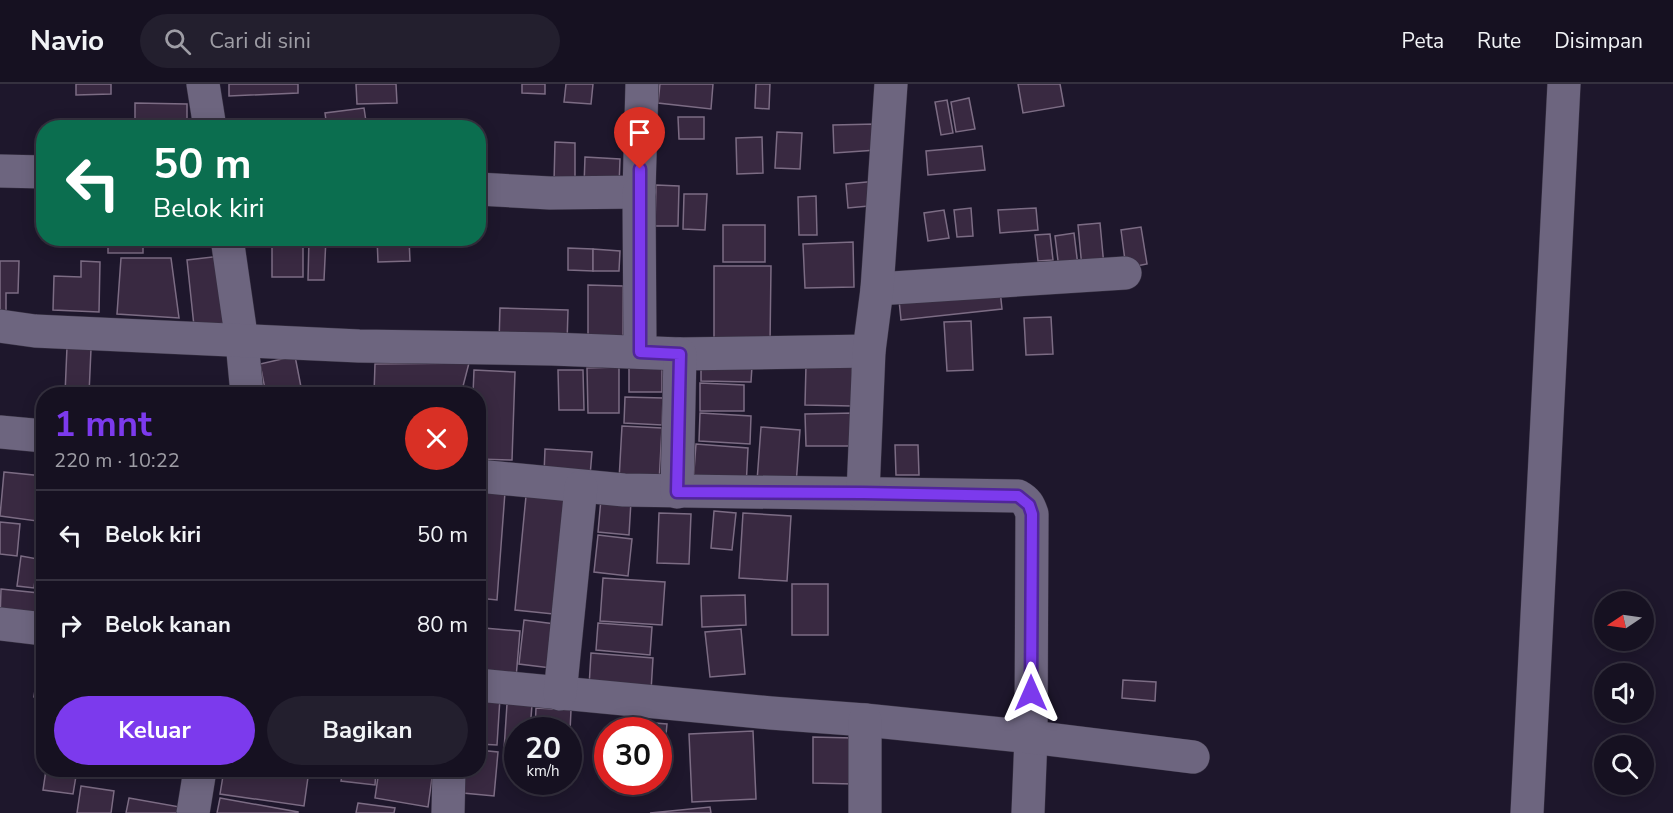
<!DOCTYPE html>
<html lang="id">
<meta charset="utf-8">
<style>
body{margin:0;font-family:"Nunito Sans",sans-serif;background:#231f2e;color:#f1f3f6;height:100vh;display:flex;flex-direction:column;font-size:22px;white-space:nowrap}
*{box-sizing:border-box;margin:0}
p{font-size:20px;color:#9e9da5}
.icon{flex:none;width:33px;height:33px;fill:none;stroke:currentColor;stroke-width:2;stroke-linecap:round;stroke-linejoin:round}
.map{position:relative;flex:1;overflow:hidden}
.details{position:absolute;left:36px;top:303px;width:450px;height:390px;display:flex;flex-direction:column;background:#161121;border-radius:24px;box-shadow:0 3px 15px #0003,0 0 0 2px #35313f}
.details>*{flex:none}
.hud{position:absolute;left:36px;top:36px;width:450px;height:126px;border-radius:24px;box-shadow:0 3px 15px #0003,0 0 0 2px #35313f;background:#0b6e4f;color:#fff;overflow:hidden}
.needle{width:39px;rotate:257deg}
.fabs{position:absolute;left:1594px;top:507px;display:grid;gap:12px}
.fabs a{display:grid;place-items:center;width:60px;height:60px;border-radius:50%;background:#161121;box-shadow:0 3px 15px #0003,0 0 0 2px #35313f;font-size:30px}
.speed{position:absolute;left:504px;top:633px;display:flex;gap:12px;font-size:30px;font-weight:700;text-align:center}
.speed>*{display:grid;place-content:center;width:78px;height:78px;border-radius:50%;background:#161121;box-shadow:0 3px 15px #0003,0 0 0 2px #35313f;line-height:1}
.speed small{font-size:15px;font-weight:400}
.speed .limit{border:9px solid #d22;background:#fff;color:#111}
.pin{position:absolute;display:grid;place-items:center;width:51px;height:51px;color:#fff;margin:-62px -26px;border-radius:50% 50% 50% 0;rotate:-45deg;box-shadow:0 0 6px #0007}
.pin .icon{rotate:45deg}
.me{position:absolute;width:66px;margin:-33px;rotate:0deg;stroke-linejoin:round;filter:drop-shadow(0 0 4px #0008)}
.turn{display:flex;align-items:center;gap:21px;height:126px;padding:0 18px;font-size:27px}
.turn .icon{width:78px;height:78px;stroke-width:2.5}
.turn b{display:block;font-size:42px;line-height:51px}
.round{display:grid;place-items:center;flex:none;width:63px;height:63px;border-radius:32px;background:#231f2e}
.headline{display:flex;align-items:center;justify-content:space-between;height:102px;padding:0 18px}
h1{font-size:36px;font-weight:700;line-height:45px;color:#7c3aed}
.button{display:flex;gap:12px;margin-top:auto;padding:12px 18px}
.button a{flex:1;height:69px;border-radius:36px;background:#7c3aed;color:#fff;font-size:24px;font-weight:700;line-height:69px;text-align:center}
.button a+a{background:#231f2e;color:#f1f3f6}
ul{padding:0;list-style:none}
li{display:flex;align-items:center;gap:18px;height:90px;padding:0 18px;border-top:2px solid #35313f}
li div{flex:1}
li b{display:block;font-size:22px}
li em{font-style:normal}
header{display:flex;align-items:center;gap:36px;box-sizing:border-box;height:84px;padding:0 30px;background:#161121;border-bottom:2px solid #35313f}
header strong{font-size:28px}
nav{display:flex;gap:33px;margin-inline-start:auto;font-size:21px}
.search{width:420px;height:54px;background:#231f2e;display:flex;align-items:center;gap:15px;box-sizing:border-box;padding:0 21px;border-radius:33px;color:#9e9da5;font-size:22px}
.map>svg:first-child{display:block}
</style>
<header>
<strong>Navio</strong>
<div class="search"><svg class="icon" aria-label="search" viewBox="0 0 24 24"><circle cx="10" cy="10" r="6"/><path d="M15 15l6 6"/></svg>Cari di sini</div>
<nav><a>Peta</a><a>Rute</a><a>Disimpan</a></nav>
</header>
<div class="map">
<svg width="1673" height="729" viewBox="0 0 1673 729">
<rect width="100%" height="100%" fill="#1e172c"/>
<g fill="#392941" stroke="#7c6c84" stroke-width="1.5">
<path d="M76 0H111V10L76 11Z"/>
<path d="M229 0H298V9L229 12Z"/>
<path d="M356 0H396L397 19 357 20Z"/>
<path d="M522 0H545V10L522 9Z"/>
<path d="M566 0H593L591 20 564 18Z"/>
<path d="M660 0H713L711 25 658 19Z"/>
<path d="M756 0H770L769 25 755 24Z"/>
<path d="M1018 0H1060L1064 22 1023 29Z"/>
<path d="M969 14 975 45 956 48 951 18Z"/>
<path d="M947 16 953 49 941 51 935 18Z"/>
<path d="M135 19 187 20V44L135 43Z"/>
<path d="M364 24 367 44H327L325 29Z"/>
<path d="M678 33H704V55H679Z"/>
<path d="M876 40 877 66 834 69 833 41Z"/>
<path d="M777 48 802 49 800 85 775 84Z"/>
<path d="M762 53 763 89 737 90 736 54Z"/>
<path d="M555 58 575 59V99L554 98Z"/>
<path d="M982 62 985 86 928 91 926 67Z"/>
<path d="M585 73 620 75 619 103 584 102Z"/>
<path d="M877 97 879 121 848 124 846 100Z"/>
<path d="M656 101 679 102 678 142H655Z"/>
<path d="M684 110H707L705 146 683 145Z"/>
<path d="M816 112 817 151H799L798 113Z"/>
<path d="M971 124 973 152 957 153 954 126Z"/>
<path d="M1036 124 1038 146 1000 149 998 126Z"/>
<path d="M944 126 949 154 928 157 924 129Z"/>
<path d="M1100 139 1104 182 1082 184 1078 141Z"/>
<rect x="723" y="141" width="42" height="37"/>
<path d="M1141 143 1147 180 1126 184 1121 146Z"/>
<path d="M1074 149 1078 182 1059 185 1055 152Z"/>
<path d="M1050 150 1053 176 1038 177 1035 151Z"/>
<rect x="108" y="154" width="35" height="15"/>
<rect x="272" y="154" width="31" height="39"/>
<path d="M309 154H326L324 196H308Z"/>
<path d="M377 154H409L410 177 378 178Z"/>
<path d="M853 158 854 203 805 204 803 160Z"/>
<path d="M568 164 593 165V187L568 186Z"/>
<path d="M593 165 620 167 619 187H593Z"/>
<path d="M221 172 228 239 194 242 187 176Z"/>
<path d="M121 174H171L179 234 117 230Z"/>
<path d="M0 177H19L18 209H6V228L0 227Z"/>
<path d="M81 177 100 178 99 228 53 226 54 192 81 193Z"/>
<path d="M714 182H771L770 261H714Z"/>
<path d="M588 201 623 202V260H588Z"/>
<path d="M1000 206 1002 225 901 236 899 216Z"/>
<path d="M500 224 568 226 567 260 499 259Z"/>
<path d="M1051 233 1053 270 1026 271 1024 234Z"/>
<path d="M971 237 973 286 947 287 944 238Z"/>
<path d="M67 263 91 265 89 310H65Z"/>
<path d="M295 272 302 308 266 310 260 280Z"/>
<rect x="629" y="278" width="33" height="30"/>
<path d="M469 279 461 310H374L375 280Z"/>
<path d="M701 280 752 282 751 298 701 297Z"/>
<path d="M806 281 852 282V322L805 321Z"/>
<path d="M619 283V329H588L587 284Z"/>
<path d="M474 286 515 288 512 376 478 375V310H473Z"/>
<path d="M558 286H583L584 326H559Z"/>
<path d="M700 299 744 301V327H700Z"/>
<path d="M625 313 663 314 662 341 624 339Z"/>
<path d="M700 329 751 332 750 360 699 357Z"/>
<path d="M854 329 855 362H806L805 330Z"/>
<path d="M622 342 662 344 659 399 619 396Z"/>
<path d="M761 343 800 346 796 401 757 397Z"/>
<path d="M696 360 748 364 746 404 693 400Z"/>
<path d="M895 361H918L919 391H896Z"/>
<path d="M545 365 592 368 590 392 544 390Z"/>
<path d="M4 388 43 392 37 437 0 432Z"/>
<path d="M478 406 505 408 497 516 478 514Z"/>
<path d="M526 412 574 417 563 531 515 526Z"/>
<path d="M601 415 631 417 629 451 598 448Z"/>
<path d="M714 427 736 429 732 466 711 464Z"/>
<path d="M659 429 691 430 689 480 657 479Z"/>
<path d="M743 429 791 432 787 497 739 494Z"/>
<path d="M0 438 20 440 17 472 0 470Z"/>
<path d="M598 451 632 455 628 492 594 488Z"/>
<path d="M21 472 38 475 34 504 17 502Z"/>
<path d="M603 494 665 498 662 541 600 537Z"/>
<rect x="792" y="500" width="36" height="51"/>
<path d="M1 505 39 509 36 540 0 536Z"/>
<path d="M745 511 746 541 702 543 701 512Z"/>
<path d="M524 536 563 541 559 585 519 580Z"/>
<path d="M598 539 652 543 650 571 596 566Z"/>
<path d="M484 544 520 547 516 594 480 590Z"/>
<path d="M741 545 745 590 710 593 705 548Z"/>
<path d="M591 569 653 574 651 607 589 603Z"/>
<path d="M39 578 44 579V615L34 613Z"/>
<path d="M1123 596 1156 598 1155 617 1122 614Z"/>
<path d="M478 613 500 614 497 661 478 660Z"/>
<path d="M507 620 532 621 530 646H518V666H504Z"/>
<path d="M536 624 571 626 569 669 568 646H535Z"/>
<path d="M628 637 667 640 662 693H658V646H627Z"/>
<path d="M753 647 756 715 692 718 689 650Z"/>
<path d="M813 653 853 654 852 700 813 699Z"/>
<path d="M478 666 498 668 494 712 463 709 465 686H478Z"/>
<path d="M46 686H77L73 710 43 706Z"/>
<path d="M224 686H309L304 722 220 710Z"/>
<path d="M343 686H376L375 701 341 697Z"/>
<path d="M379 686 432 694 428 723 375 714Z"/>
<path d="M81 702 114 707 111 729H77Z"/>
<path d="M129 714 180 723 179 729H126Z"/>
<path d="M220 714 298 728V729H217Z"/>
<path d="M358 719 395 724 394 729H356Z"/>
<path d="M710 723 711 729H650Z"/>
</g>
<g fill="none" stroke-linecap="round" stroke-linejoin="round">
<defs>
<g id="minor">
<path d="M203 0 210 44"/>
<path d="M0 87 44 88"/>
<path d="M478 105 550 109 639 108 642 0"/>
<path d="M639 108 640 268"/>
<path d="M227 154 242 258 247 310"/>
<path d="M877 205 1125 189"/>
<path d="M0 242 35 247 359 262 552 265 680 270 869 267"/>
<path d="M0 348 44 352"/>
<path d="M478 392 624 406 1018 412C1027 417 1029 421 1032 430L1031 653 1028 729"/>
<path d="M677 408 680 270"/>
<path d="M863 409 869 267 877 205 891 0"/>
<path d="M0 540 44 545"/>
<path d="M478 601 771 629 865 636 1031 653 1193 673"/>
<path d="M560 610 581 403"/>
<path d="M865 636V729"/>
<path d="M193 729 200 686"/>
<path d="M448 729 449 686"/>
<path d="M1527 729 1564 0"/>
</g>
</defs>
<use href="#minor" stroke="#383243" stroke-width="34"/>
<use href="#minor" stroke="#6d657f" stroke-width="33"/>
</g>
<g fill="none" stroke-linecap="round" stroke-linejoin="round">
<defs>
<path id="route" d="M640 85V268L680 270 677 408 863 409 1018 412 1029 421 1032 430 1031 609"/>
</defs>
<use href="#route" stroke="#51269a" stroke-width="15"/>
<use href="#route" stroke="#7c3aed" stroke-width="10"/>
</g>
</svg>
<div class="fabs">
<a><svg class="needle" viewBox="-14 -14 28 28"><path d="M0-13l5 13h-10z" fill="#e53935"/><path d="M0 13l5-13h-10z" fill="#9e9da5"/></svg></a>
<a><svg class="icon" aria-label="sound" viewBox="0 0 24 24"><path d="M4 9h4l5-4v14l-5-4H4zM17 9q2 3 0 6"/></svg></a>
<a><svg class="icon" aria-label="search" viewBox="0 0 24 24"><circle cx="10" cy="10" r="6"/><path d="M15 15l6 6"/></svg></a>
</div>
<div class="speed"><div>20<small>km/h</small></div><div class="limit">30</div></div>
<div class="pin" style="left:640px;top:85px;background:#d93025"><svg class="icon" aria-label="arrive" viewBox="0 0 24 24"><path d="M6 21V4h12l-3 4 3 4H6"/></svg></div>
<svg class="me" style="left:1031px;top:609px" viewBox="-20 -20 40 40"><path d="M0-17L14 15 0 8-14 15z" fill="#7c3aed" stroke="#fff" stroke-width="4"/></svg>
<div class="hud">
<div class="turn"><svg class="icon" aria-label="left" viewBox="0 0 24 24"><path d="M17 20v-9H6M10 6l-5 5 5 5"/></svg><div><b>50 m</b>Belok kiri</div></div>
</div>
<section class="details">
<div class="headline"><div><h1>1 mnt</h1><p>220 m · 10:22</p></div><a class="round" style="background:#d93025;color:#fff"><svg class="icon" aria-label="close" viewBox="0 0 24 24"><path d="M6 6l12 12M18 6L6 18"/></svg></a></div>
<ul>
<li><svg class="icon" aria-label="left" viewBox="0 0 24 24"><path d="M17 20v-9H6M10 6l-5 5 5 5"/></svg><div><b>Belok kiri</b></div><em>50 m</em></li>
<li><svg class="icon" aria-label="right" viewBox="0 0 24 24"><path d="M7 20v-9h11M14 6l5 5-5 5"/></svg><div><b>Belok kanan</b></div><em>80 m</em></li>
</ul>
<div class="button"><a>Keluar</a><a>Bagikan</a></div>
</section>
</div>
